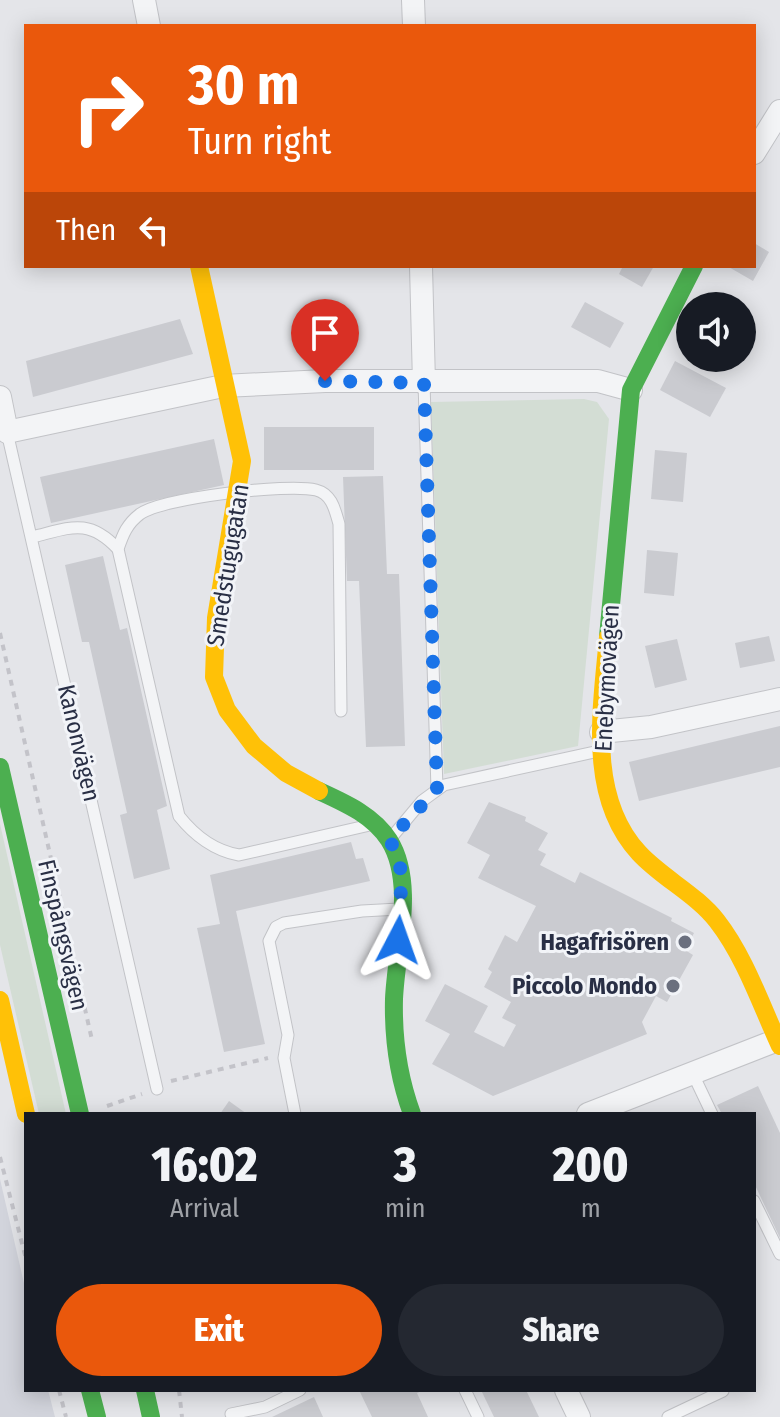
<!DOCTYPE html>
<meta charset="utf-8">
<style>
body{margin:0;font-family:"Fira Sans Condensed",sans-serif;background:#242831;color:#f1f3f6;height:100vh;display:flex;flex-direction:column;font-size:30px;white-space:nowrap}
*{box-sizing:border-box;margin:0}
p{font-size:26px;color:#9ea1a6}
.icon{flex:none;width:44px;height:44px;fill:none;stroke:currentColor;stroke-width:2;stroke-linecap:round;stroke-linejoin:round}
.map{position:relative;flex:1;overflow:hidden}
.sheet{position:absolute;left:24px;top:1112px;width:732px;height:280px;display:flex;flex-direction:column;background:#171b24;border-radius:0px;box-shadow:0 4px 20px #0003}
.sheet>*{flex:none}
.hud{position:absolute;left:24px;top:24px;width:732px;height:244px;border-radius:0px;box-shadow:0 4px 20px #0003;background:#ea580c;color:#fff;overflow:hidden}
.tools{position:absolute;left:676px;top:292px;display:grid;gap:16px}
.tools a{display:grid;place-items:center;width:80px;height:80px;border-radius:50%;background:#171b24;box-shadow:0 4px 20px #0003;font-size:40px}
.pin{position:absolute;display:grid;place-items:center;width:68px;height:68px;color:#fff;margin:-82px -34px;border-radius:50% 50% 50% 0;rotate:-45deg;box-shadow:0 0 8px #0007}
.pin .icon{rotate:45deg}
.me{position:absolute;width:88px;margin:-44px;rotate:4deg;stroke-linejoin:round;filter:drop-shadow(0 0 6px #0008)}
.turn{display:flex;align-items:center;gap:28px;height:168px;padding:0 32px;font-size:36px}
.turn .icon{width:104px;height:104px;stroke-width:2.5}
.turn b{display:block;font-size:56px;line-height:68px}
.then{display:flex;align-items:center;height:76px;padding:0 32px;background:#0003;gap:16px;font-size:30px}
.eta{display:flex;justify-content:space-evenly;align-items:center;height:136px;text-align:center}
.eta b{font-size:48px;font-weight:800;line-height:56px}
.cta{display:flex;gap:16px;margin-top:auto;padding:16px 32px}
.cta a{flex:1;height:92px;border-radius:48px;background:#ea580c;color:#fff;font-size:32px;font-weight:800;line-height:92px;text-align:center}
.cta a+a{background:#242831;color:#f1f3f6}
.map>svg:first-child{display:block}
</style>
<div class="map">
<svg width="780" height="1417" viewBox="0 0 780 1417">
<rect width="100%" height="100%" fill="#e4e5e9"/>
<path fill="#d2d4dc" d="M0 1179 26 1292V1390H48L55 1417H0Z"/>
<g fill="#d3ddd4">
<path d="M584 399 597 402 609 419 578 746 444 774 431 402Z"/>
<path d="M0 824 66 1114H39L0 945Z"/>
</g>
<g fill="#cacbd0">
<path d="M754 243 769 252 753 281 727 266H754Z"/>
<path d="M623 266H654L642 287 619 274Z"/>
<path d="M585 302 624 323 610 348 571 327Z"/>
<path d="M742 317 754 324 742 345Z"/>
<path d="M180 319 193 354 33 397 26 361Z"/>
<path d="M675 361 726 388 710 417 660 390Z"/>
<rect x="264" y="427" width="110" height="43"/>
<path d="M214 439 224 485 51 523 40 477Z"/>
<path d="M655 450 687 453 683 502 651 499Z"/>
<path d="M383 476 387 574H399L405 746 366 747 359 581H347L343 477Z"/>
<path d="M647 550 678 553 674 596 644 593Z"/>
<path d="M103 556 120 630 127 628 167 806 157 810 170 869 134 879 120 815 127 813 89 642H82L65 565Z"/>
<path d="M769 636 775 661 740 668 735 643Z"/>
<path d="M677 639 687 680 655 688 645 646Z"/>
<path d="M780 726V767L639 801 629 762Z"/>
<path d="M489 802 526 817 525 821 548 833 538 850 546 854 540 865 575 883 580 872 672 918 671 921 694 933 685 950 693 955 667 1002 656 996 642 1022 647 1034 493 1096 432 1064 450 1034 425 1021 445 984 488 1006 474 1032 504 1047 516 1025 502 1018 511 1002 484 987 492 972 488 969 505 935 517 942 536 906 478 878 490 855 467 843Z"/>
<path d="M351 842 356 859 363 858 370 881 236 911 265 1044 224 1052 197 928 220 924 210 875Z"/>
<path d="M758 1086 780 1133V1238L754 1183V1114H722L717 1105Z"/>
<path d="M229 1101 247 1114H220Z"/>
<path d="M359 1390H424L417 1393 428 1417H372Z"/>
<path d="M481 1390H526L539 1417H494Z"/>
<path d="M314 1397 323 1417H272Z"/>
</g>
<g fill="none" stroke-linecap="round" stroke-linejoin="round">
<defs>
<g id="lane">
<path d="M424 383 437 789"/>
<path d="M7 432 157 1089"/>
<path d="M32 537C70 528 88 517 118 549"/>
<path d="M341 711 339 524C335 510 332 494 316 490 288 483 162 498 140 514 127 524 123 534 118 549L179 816C194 835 215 851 239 855L370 825"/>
<path d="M391 838 422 801 444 785 599 751"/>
<path d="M692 1072 712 1114"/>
<path d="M295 1114 284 1058 288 1035 269 941 276 927 284 923 362 911 399 909"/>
<path d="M754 1201 780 1254"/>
<path d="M465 1390 478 1417"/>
<path d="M231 1414 265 1407 300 1390"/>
<path d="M668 1417 723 1391"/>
</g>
<g id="street">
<path d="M144 0 149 26"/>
<path d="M413 0 414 26"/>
<path d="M754 153 780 111"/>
<path d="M421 266 424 383"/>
<path d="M0 397 7 432 223 386 325 381H598L631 390"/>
<path d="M601 732 651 727 780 699"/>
<path d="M588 1114 780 1039"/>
<path d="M566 1390 579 1417"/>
</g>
</defs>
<use href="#lane" stroke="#c2c3c7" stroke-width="13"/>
<use href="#street" stroke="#c2c3c7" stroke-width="24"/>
<g stroke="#c3c3c9" stroke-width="4" stroke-dasharray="6 6" stroke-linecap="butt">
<path d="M0 633 92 1040"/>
<path d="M171 1081 268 1058"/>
<path d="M107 1106 142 1094"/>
<path d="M0 1157 26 1259"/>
<path d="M59 1390 66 1417"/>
<path d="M179 1390 182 1417"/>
</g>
<use href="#lane" stroke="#f3f4f6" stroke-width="11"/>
<use href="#street" stroke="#f3f4f6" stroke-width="22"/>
<g stroke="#4caf50" stroke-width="18">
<path d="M608 637 631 390 694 266"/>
<path d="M0 767 80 1114"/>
<path d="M319 791C345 803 373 815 389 840 416 883 396 950 394 999 393 1039 398 1076 412 1114"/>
<path d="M90 1390 97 1417"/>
<path d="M145 1390 151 1417"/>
</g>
<g stroke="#ffc107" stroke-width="18">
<path d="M199 266 242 461 216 618 214 677 227 710 254 746 286 773 319 791"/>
<path d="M608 637C602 707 586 796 639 853 662 878 696 894 717 921 745 957 761 1005 780 1046"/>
<path d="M0 1000 26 1114"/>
</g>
</g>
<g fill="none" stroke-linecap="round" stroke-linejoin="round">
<path stroke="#1a73e8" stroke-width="14" stroke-dasharray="0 25.2" d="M325 381 424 383 437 789 390 839 402 873 398 940"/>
</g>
<g fill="#6a6f7e" stroke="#f2f4f8" stroke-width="3">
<circle cx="685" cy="942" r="8"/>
<circle cx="673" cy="986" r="8"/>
</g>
<g text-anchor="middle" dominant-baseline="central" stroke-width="6" stroke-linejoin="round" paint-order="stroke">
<g font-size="24" fill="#292f45" stroke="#f2f4f8">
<text transform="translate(228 565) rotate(-81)">Smedstugugatan</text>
<text transform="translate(607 678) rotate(-87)">Enebymovägen</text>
<text transform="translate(79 743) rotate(77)">Kanonvägen</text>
<text transform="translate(63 935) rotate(77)">Finspångsvägen</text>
</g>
<g font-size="24" font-weight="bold" fill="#292f45" stroke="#f2f4f8" text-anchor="end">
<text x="669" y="942">Hagafrisören</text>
<text x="657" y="986">Piccolo Mondo</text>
</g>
</g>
</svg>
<div class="tools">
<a><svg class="icon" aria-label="sound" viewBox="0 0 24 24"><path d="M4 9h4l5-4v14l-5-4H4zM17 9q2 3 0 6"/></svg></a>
</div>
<div class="pin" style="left:325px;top:381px;background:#d93025"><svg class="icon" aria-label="arrive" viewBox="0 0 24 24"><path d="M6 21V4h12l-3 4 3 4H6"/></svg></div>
<svg class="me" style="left:398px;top:940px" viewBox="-20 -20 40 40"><path d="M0-17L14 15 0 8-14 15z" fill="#1a73e8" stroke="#fff" stroke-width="4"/></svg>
<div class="hud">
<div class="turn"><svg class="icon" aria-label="right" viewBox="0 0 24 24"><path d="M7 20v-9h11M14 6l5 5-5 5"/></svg><div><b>30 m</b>Turn right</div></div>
<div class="then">Then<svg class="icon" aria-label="left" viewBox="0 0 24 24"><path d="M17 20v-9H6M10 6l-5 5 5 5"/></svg></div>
</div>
<section class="sheet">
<div class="eta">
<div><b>16:02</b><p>Arrival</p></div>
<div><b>3</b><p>min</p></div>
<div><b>200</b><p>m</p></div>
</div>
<div class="cta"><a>Exit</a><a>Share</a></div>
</section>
</div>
